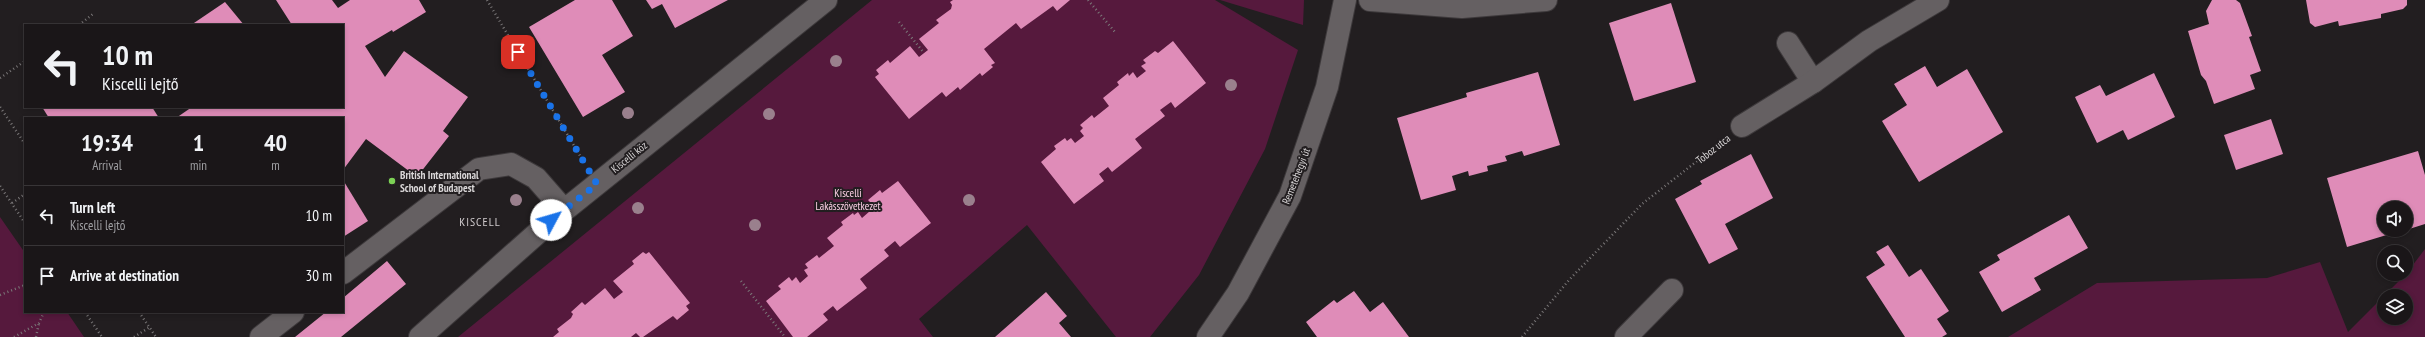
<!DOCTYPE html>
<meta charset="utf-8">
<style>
body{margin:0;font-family:"PT Sans Narrow",sans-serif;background:#231f21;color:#f1f3f6;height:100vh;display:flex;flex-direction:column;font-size:15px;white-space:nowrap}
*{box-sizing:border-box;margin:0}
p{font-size:13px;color:#9f9fa2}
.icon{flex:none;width:22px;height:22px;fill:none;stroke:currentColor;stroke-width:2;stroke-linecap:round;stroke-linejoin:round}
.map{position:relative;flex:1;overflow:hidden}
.drawer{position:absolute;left:24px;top:117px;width:320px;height:196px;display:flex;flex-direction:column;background:#1a1618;border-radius:0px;box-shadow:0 2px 6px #0003,0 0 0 1px #383537}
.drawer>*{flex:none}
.hud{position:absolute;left:24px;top:24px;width:320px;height:84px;border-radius:0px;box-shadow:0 2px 6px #0003,0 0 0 1px #383537;background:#1a1618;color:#f1f3f6;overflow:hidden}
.buttons{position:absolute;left:2377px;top:201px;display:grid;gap:8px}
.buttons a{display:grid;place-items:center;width:36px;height:36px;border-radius:50%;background:#1a1618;box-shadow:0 2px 6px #0003,0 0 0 1px #383537;font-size:20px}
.pin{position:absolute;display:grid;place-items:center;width:34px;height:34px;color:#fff;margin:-17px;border-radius:8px;box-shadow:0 2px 6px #0006}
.me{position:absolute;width:44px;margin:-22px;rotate:51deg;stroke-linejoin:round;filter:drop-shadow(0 0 3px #0008)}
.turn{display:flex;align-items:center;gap:14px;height:84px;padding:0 12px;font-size:18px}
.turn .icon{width:52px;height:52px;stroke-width:2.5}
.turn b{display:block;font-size:28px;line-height:34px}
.eta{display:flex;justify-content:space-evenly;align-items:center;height:68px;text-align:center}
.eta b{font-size:24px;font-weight:800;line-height:28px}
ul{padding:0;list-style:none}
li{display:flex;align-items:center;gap:12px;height:60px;padding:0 12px;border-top:1px solid #383537}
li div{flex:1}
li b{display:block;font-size:15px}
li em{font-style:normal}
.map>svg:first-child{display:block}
</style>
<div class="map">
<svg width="2425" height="337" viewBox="0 0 2425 337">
<rect width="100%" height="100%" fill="#221e20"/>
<g fill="#56193d" fill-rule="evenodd">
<path d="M872 0H1215L1298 50 1265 149 1199 275 1150 337H1116L1027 225 919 319 933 337H458Z"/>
<path d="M1220 0H1304L1303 25Z"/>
<path d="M0 217 25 253V312H67L84 337H0Z"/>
<path d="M2425 249V337H2008L2097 283 2267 278 2320 262 2348 332 2406 274ZM2384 296H2406V318H2384Z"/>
</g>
<g fill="#df8cb8">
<path d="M276 0H332L338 8 350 0H419L426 12 393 32 392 30 365 46 385 77 404 51 468 97 443 131 449 136 417 177 366 139 343 170V118H176L192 107H343V25H292Z"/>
<path d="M575 0H612L633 36 602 55 625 92 583 117 529 27Z"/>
<path d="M646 0H728L675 28 662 4 652 9Z"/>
<path d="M953 0H1070L1057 11 1053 6 1021 29 1016 23 984 49 995 63 991 65 993 67 982 76 980 73 960 90 958 87 946 97 942 92 909 119 875 77 879 74 876 70 888 60 890 63 910 46 919 57 928 50 919 39 939 23 936 20 951 9 952 5 950 2Z"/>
<path d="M2212 0H2236L2240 3 2252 36 2249 37 2261 71 2250 75 2255 89 2214 104 2206 81 2201 75 2188 31 2209 24 2206 11Z"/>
<path d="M2306 0H2407V5L2403 9 2381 14V18L2339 26 2338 21 2315 27 2310 23Z"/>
<path d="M225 2 244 25H191Z"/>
<path d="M1671 3 1696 82 1634 101 1609 23Z"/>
<path d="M1173 41 1206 83 1175 108 1171 102 1160 110 1165 116 1135 139 1142 148 1112 172 1108 167 1099 174 1104 181 1074 204 1041 162 1056 149 1054 146 1065 138 1067 141 1071 138 1075 143 1084 136 1080 131 1083 128 1080 125 1092 115 1094 118 1109 106 1103 98 1119 85 1117 82 1128 73 1129 76 1133 72 1137 78 1146 71 1141 66 1146 63 1143 60 1155 51 1158 53Z"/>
<path d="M1925 66 1937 87 1967 69 2003 132 1919 182 1882 121 1907 105 1894 84Z"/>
<path d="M1538 72 1560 145 1524 156 1522 151 1505 156 1507 161 1487 166 1488 171 1469 176 1468 171 1452 176 1456 190 1421 200 1397 118 1467 97 1466 93Z"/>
<path d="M2154 73 2175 117 2128 140 2123 130 2097 143 2075 97 2100 85 2106 96Z"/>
<path d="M42 107H152L159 118H49Z"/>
<path d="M2271 119 2283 154 2236 170 2224 135Z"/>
<path d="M2418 151 2425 175V224L2406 230V208H2384V230H2403L2347 247 2327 178Z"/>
<path d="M1751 154 1773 198 1725 224 1738 249 1709 264 1675 199 1702 184 1700 181Z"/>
<path d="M343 180 368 221 343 237Z"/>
<path d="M898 181 931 223 900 247 895 241 884 250 889 256 860 279 867 288 837 311 833 306 823 314 828 320 807 337H793L766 301 781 289 778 286 789 277 792 281 796 277 800 283 808 276 804 270 808 268 805 264 817 255 819 258 834 246 827 238 843 225 841 222 853 213 854 215 858 212 862 218 870 211 866 206 870 202 868 200 880 190 882 193Z"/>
<path d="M2069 215 2088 248 2034 278 2041 290 2002 312 1979 272 2000 260 1997 255Z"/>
<path d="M1888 245 1909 277 1921 269 1949 311 1937 319 1947 334 1942 337H1905L1866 277 1885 265 1876 252Z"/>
<path d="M643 252 646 254 649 252 690 303 686 306 689 310 677 320 673 316 643 337H640L636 333 631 337H553L559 332 557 329 571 318 573 314 571 312 582 302 585 305 605 288 614 299 623 292 613 281 634 264 632 261Z"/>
<path d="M387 261 406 284 341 337H295L326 312H343V298Z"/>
<path d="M1354 291 1370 312 1383 302 1409 337H1317L1306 322 1334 300 1337 303Z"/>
<path d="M1046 292 1067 316 1059 323 1071 337H995Z"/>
</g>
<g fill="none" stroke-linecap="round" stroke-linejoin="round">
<defs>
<g id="minor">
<path d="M1370 0 1462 7 1546 0"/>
<path d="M1788 43 1813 82"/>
<path d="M1742 126 1813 82 1869 41 1938 0"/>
<path d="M343 273 479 169 511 164 536 178 564 210"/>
<path d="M261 337 293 312"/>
<path d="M420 337 551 221 826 0"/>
<path d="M1208 337 1238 293 1290 196 1327 87 1345 0"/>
<path d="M1626 337 1672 290"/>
</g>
</defs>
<use href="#minor" stroke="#3d393b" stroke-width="24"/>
<g stroke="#7b7879" stroke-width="2.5" stroke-dasharray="1 3" stroke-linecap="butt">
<path d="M487 0 582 159"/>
<path d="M1088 0 1115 32"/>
<path d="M899 22 924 53"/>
<path d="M79 25 93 14"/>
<path d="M0 78 25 61"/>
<path d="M0 107 25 144"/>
<path d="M0 186 25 223"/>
<path d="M12 203 25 194"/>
<path d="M741 281 785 337"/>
<path d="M0 295 25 285"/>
<path d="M85 312 102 337"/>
<path d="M139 312 156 337"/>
<path d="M14 337 39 323 44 312"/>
<path d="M36 337 39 323"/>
<path d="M134 337 150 327"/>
<path d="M1522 337 1569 280 1642 204 1719 144"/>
</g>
<use href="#minor" stroke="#656062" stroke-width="22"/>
</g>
<g fill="#9a808d">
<circle cx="836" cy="61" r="6"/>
<circle cx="1231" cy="85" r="6"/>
<circle cx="628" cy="113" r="6"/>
<circle cx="769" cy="114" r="6"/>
<circle cx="516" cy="200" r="6"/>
<circle cx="969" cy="200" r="6"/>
<circle cx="638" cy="208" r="6"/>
<circle cx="755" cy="225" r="6"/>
</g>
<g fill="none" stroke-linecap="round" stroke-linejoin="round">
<path stroke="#1a73e8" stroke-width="7" stroke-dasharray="0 12.6" d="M518 52 597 184 551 220"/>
</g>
<circle fill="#7cd155" stroke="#221e20" stroke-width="1.5" cx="392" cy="181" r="4"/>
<g text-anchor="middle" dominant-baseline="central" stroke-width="4" stroke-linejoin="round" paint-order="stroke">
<g font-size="11" fill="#d9d6d7" stroke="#221e20">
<text transform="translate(1713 149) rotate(-38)">Toboz utca</text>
<text transform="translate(629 157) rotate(-39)">Kiscelli köz</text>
<text transform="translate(1296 176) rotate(-69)">Remetehegyi út</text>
</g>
<g font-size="11" font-weight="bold" fill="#d9d6d7" stroke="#221e20" text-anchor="start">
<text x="400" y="175">British International<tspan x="400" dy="13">School of Budapest</tspan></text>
</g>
<g font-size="11" fill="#fdd0e6" stroke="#221e20">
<text x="848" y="193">Kiscelli<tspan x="848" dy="13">Lakásszövetkezet</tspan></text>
</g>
<g font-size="12" letter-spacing="1" fill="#cec9cb" stroke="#221e20">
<text x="480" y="221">KISCELL</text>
</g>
</g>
</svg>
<div class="buttons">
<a><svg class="icon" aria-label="sound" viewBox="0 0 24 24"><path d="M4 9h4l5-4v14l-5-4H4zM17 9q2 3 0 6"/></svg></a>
<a><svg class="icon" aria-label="search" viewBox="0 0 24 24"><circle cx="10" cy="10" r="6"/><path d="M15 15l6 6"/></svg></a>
<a><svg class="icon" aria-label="layers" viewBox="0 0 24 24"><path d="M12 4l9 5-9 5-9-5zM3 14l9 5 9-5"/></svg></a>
</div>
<div class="pin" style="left:518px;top:52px;background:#d93025"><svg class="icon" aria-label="arrive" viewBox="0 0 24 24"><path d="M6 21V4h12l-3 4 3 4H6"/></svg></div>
<svg class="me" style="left:551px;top:220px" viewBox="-20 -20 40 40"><circle r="19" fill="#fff"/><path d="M0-13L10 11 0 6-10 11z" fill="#1a73e8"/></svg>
<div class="hud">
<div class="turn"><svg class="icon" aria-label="left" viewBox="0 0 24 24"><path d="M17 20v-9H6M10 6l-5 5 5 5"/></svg><div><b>10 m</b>Kiscelli lejtő</div></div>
</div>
<section class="drawer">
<div class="eta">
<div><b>19:34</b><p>Arrival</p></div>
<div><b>1</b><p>min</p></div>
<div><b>40</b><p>m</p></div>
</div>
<ul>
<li><svg class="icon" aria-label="left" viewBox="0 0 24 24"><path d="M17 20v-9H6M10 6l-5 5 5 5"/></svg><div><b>Turn left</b><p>Kiscelli lejtő</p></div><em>10 m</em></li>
<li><svg class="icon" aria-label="arrive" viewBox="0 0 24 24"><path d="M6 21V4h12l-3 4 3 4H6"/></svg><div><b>Arrive at destination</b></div><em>30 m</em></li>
</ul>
</section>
</div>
